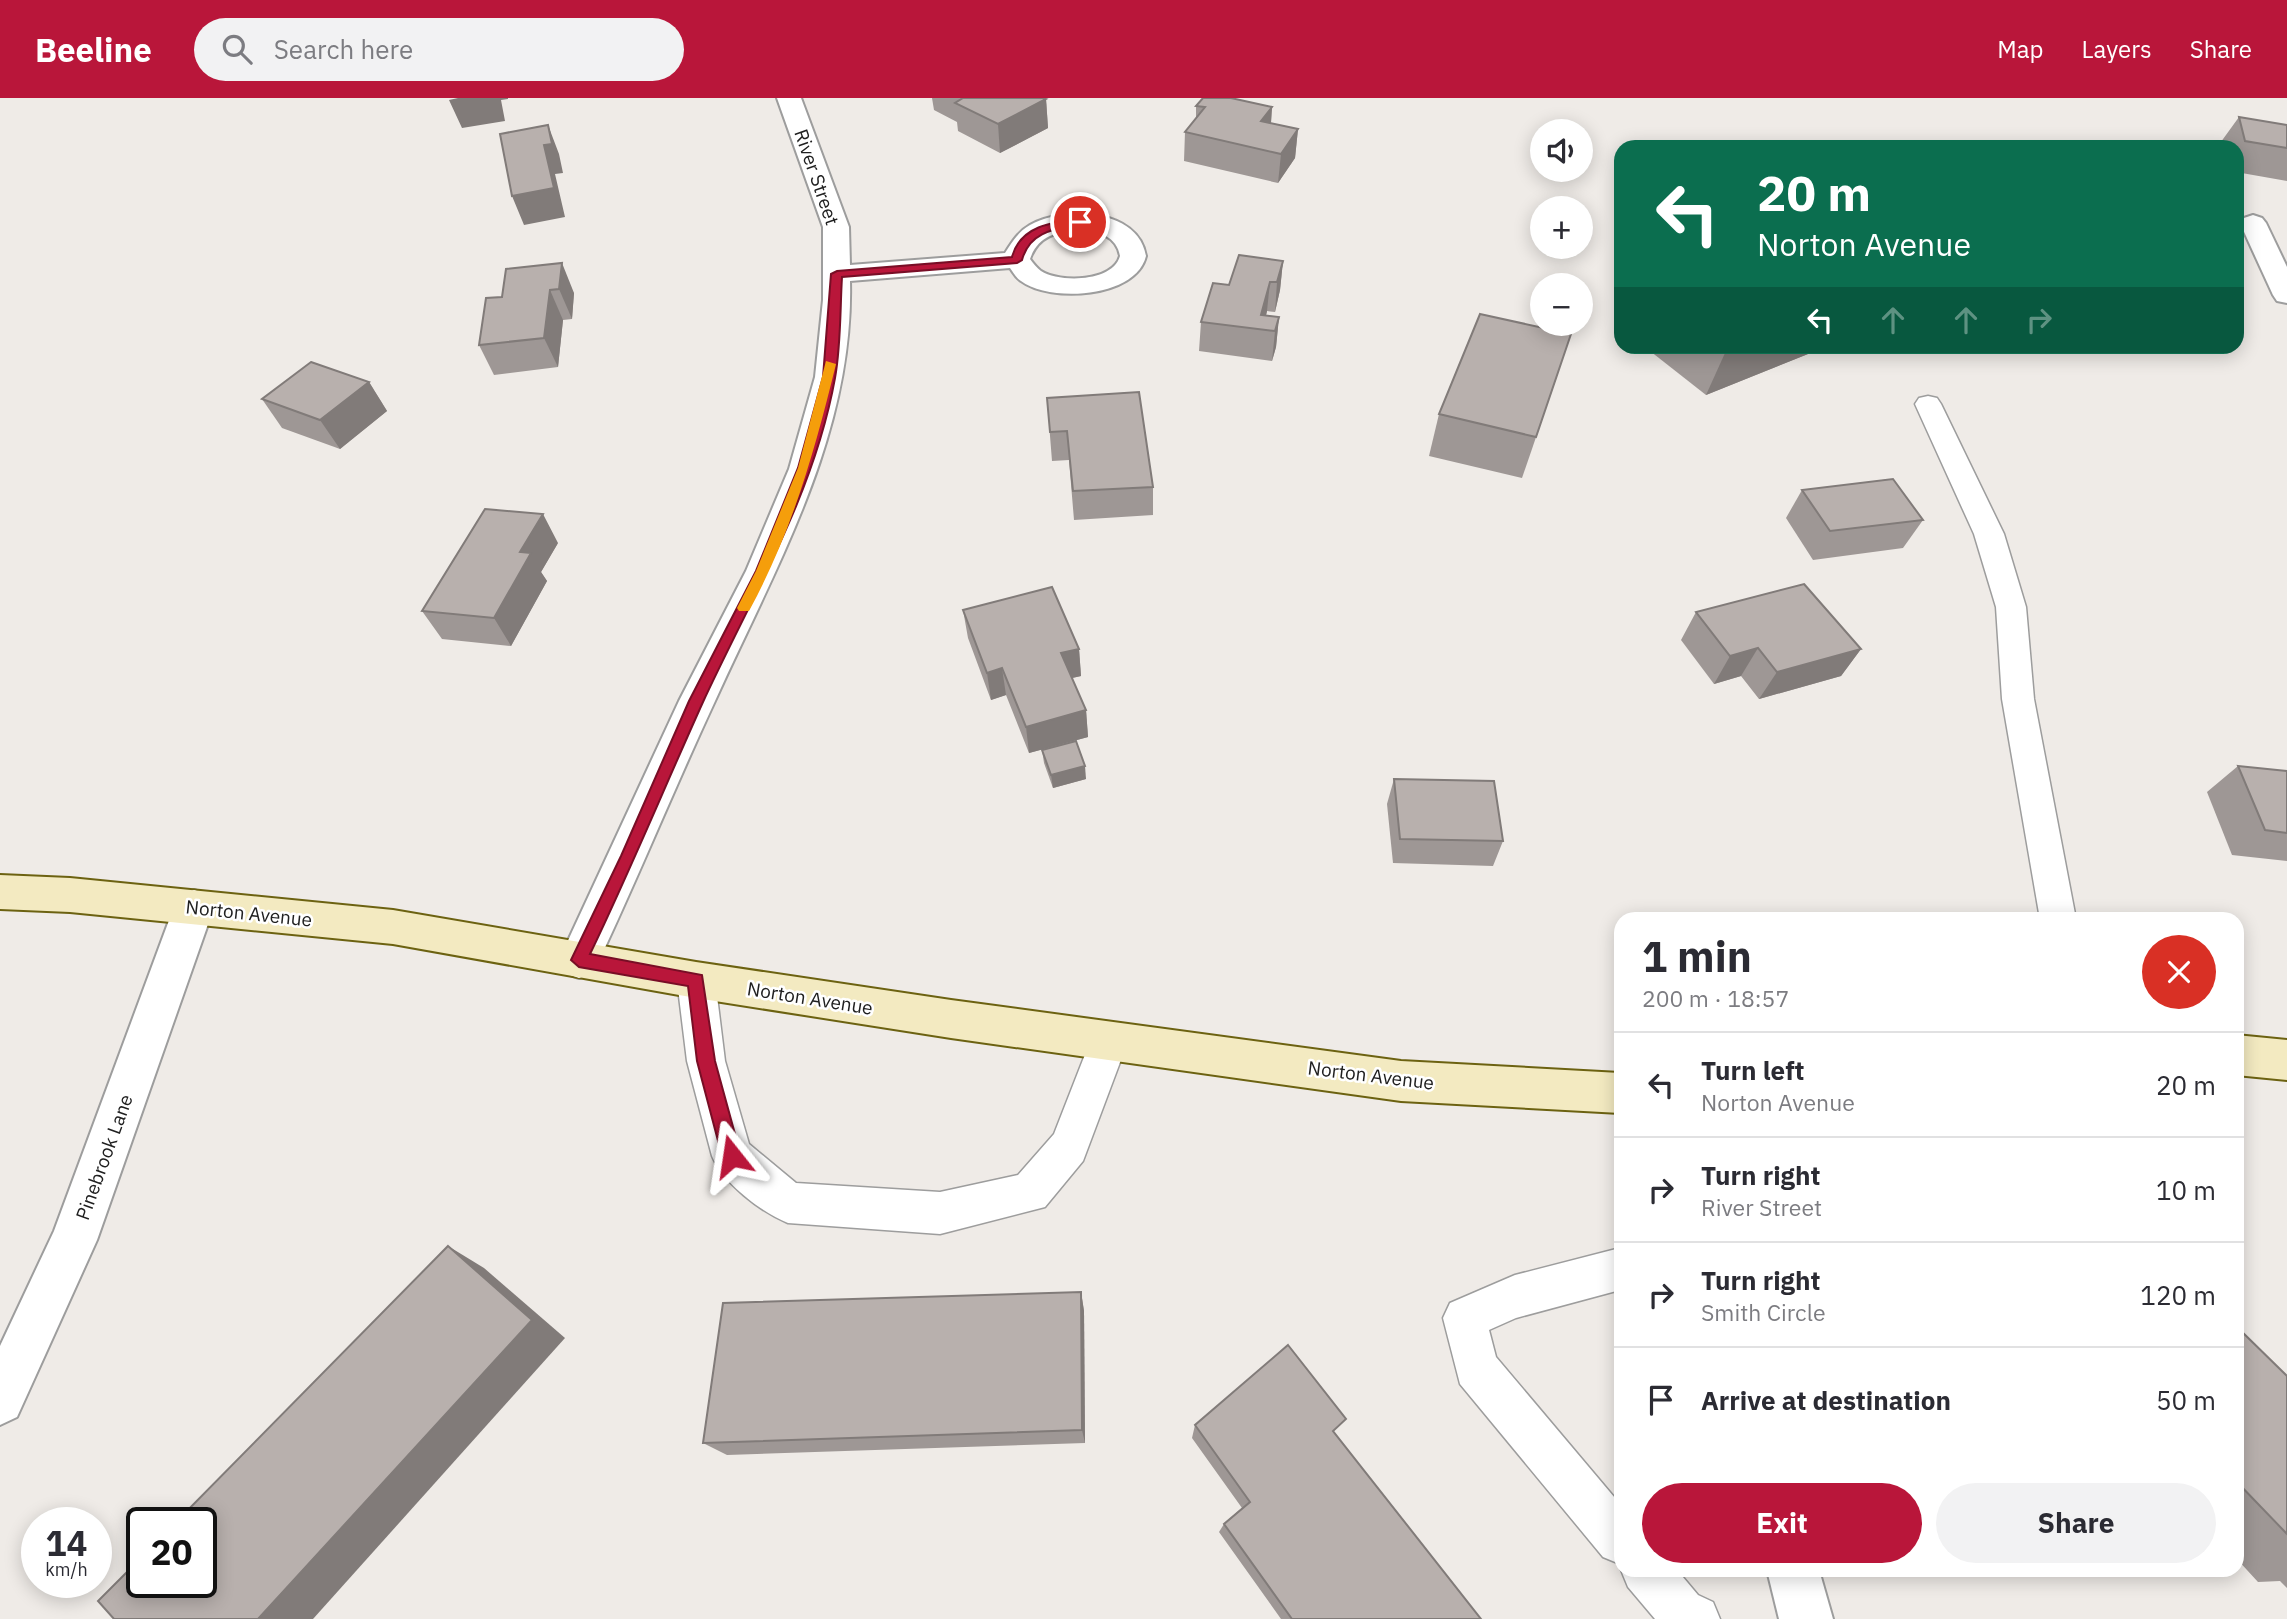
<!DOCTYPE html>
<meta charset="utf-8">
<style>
body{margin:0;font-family:"IBM Plex Sans",sans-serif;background:#f2f2f3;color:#2b2b33;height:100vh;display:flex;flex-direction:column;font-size:26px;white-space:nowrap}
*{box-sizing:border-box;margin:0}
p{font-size:23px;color:#7c7c81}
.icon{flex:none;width:38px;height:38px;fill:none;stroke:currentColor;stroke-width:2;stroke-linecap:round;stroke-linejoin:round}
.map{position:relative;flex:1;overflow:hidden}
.details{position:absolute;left:1614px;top:814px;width:630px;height:665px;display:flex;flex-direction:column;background:#fff;border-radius:21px;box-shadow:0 4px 18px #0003}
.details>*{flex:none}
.guide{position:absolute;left:1614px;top:42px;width:630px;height:214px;border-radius:21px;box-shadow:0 4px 18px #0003;background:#0b6e4f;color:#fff;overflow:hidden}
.tools{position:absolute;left:1530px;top:21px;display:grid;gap:14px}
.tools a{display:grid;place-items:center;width:63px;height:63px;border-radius:50%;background:#fff;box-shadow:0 4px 18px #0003;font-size:35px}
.speed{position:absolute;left:21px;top:1409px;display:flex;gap:14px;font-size:35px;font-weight:700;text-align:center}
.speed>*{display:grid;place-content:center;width:91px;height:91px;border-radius:50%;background:#fff;box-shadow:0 4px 18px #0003;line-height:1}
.speed small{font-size:18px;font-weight:400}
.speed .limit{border:4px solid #111;border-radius:10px;background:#fff;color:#111}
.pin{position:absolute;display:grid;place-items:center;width:60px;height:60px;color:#fff;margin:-30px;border:4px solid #fff;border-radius:50%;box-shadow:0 2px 7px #0007}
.me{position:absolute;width:77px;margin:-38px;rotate:345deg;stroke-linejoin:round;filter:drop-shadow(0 0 5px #0008)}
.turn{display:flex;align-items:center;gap:24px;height:147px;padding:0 28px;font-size:32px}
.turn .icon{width:91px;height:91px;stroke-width:2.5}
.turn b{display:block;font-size:49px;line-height:60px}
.lanes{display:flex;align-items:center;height:66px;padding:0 28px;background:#0003;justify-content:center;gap:35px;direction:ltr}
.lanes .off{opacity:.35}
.round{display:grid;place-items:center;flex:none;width:74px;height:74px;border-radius:37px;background:#f2f2f3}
.summary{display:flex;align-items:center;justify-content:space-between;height:119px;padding:0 28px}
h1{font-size:42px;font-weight:800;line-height:52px}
.button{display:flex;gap:14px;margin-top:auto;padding:14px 28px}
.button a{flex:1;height:80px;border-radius:42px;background:#b9163a;color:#fff;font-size:28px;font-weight:800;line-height:80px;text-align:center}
.button a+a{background:#f2f2f3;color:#2b2b33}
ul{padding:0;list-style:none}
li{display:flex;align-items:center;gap:21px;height:105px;padding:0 28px;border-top:2px solid #e1e1e2}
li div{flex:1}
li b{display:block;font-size:26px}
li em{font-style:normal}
header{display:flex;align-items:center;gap:42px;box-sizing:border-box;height:98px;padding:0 35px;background:#b9163a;color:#fff}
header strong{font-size:33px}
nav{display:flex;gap:38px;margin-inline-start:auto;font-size:24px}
.search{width:490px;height:63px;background:#f2f2f3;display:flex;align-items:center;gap:18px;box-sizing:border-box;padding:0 24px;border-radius:38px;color:#7c7c81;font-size:26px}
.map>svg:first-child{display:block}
</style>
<header>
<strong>Beeline</strong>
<div class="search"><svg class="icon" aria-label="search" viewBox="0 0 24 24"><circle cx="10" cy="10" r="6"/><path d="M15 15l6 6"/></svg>Search here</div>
<nav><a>Map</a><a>Layers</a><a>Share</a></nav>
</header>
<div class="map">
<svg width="2287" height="1521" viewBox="0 0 2287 1521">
<rect width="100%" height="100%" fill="#efebe7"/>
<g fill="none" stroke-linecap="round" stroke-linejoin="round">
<defs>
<g id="lane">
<path d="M1928 298 1937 300 1941 306 2004 436 2026 509 2034 601 2076 821H2040L2002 601 1996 509 1974 436 1915 306 1919 300Z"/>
<path d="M696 865 709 870 715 882 725 963 749 1046 796 1085 940 1094 1018 1077 1054 1036 1095 931 1109 925 1123 931 1128 943 1083 1063 1045 1109 940 1136 788 1125C761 1114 723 1085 712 1058L687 963 677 882 683 870Z"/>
<path d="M1620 1150V1192L1516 1220 1489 1232 1496 1259 1620 1406V1466L1603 1459 1460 1286 1443 1220 1450 1205 1515 1177Z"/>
<path d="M1621 1472H1677L1698 1497 1713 1504 1720 1521H1655L1628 1489Z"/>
</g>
<g id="street">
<path d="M777 0H801L849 129 850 167 1005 155C1012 144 1019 133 1030 127 1064 108 1138 110 1146 158 1136 200 1050 205 1021 183 1016 180 1013 174 1010 170L850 183C854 336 776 468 715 603 673 693 636 785 593 875L579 880 565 875 559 862 679 603 746 473 789 371 815 279 823 202V129ZM1078 132C1096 131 1117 138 1120 158 1113 184 1060 185 1041 173 1037 170 1033 165 1030 161 1038 138 1056 134 1078 132Z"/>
<path d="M2253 117 2262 120 2266 125 2287 169V205L2277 203 2273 197 2240 125 2244 120Z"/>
<path d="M194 792 208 797 214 809 97 1142 17 1319 0 1327V1248L54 1133 174 809 180 797Z"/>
<path d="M1767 1472H1819L1833 1521H1779Z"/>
</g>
<g id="secondary">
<path d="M0 777 70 780 393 812 696 864 951 902 1401 963 1620 975V1015L1401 1003 951 940 696 900 393 846 70 814 0 811Z"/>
<path d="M2236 937 2287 942V982L2236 977Z"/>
</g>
</defs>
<use href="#lane" stroke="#9d9d9d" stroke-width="3"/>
<use href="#street" stroke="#9d9d9d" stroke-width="4"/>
<use href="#secondary" stroke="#6c6211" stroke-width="4"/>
<use href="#lane" fill="#fff" fill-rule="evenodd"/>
<use href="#street" fill="#fff" fill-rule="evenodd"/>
<use href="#secondary" fill="#f3eac1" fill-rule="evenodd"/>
</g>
<g fill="#9e9795">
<path d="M932 0H1043L1046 1 1048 30 1000 55 958 33 957 24 934 12Z"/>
<path d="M1196 8 1272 9 1271 25 1298 31 1295 60 1278 85 1184 63 1185 34 1196 21Z"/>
<path d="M2239 19 2287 27V83L2236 74V49L2218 48Z"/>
<path d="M1283 163 1280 192 1275 214 1267 213 1266 218 1279 219 1276 249 1272 263 1199 253 1201 224 1229 187Z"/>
<path d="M506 171 574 195 572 221 563 222 558 269 494 277 479 247 502 199Z"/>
<path d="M1652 248H1828L1706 297 1650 253Z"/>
<path d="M1557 278 1522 380 1429 358 1439 316Z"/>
<path d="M369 284 387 313 340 351 282 330 262 301Z"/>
<path d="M1047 300 1153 389V417L1074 422 1069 362 1052 363Z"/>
<path d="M1802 392 1923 422 1903 450 1813 462 1786 420Z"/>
<path d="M558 445 541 474 547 483 511 548 442 541 422 513Z"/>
<path d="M963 512 1079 551 1081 578 1072 580 1086 612 1088 639 1029 655 1006 597 991 602 968 540Z"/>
<path d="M1696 514 1861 551 1841 578 1759 601 1741 578 1714 586 1681 542Z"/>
<path d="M1042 652 1086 681 1053 690 1044 665Z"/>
<path d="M2238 668 2287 673V763L2232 757 2207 694Z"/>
<path d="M1394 681 1503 743 1493 768 1393 765 1387 706Z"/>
<path d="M1081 1194 1084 1213 1085 1345 727 1357 703 1345Z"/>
<path d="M2236 1228 2287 1278V1490L2280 1483 2258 1484 2236 1460Z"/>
<path d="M1195 1327 1334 1334 1481 1521H1281L1219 1434 1224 1426 1242 1410 1192 1340Z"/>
</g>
<g fill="#817b79">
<path d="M458 0H508V1L501 2 505 23 462 30 449 2Z"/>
<path d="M1046 1 1048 30 1000 55 998 26Z"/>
<path d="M1272 9 1270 38 1259 52 1261 23Z"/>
<path d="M548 27 559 56 563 75 555 76 565 119 524 127 512 98 544 47Z"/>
<path d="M1298 31 1295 60 1278 85 1281 56Z"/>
<path d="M1283 163 1280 192 1275 214 1277 184Z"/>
<path d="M562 165 574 195 572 221 559 191Z"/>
<path d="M1270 184 1267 213 1262 232 1261 217Z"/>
<path d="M550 192 563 222 558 269 544 240Z"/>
<path d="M1279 219 1276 249 1272 263 1275 233Z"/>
<path d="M1741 248H1828L1706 297 1725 255Z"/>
<path d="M369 284 387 313 340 351 320 322Z"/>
<path d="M543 416 558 445 541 474 547 483 511 548 494 520 520 454Z"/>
<path d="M1758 550 1741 578 1714 586 1730 558Z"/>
<path d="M1079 551 1081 578 1063 582 1061 555Z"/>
<path d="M1861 551 1841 578 1759 601 1777 574Z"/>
<path d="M1002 570 1006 597 991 602 987 575Z"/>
<path d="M1086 612 1088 639 1029 655 1026 629Z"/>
<path d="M1085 668 1086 681 1053 690 1051 677Z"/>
<path d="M448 1148 484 1170 565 1240 313 1521H258Z"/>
<path d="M1081 1194 1084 1213 1085 1345 1082 1332Z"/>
</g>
<g fill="#b8b0ad" stroke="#817b79" stroke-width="2">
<path d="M963 0H1043L1046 1 998 26 955 5Z"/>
<path d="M1203 0H1231L1272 9 1261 23 1298 31 1281 56 1185 34 1205 9 1196 8Z"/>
<path d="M2239 19 2287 27V50L2245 43Z"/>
<path d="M548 27 552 46 544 47 554 90 512 98 500 36Z"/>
<path d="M1239 157 1283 163 1277 184H1270L1261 217 1279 219 1275 233 1201 224 1213 185 1229 187Z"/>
<path d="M562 165 559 191 550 192 544 240 479 247 486 200 502 199 506 171Z"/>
<path d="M1480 216 1571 236 1536 339 1439 316Z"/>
<path d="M1716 248H1741L1725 255Z"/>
<path d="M311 264 369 284 320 322 262 301Z"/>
<path d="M1139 294 1153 389 1073 393 1067 333 1050 334 1047 300Z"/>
<path d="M1893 381 1923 422 1830 433 1802 392Z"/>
<path d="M485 411 543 416 520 454 531 455 494 520 422 513Z"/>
<path d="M1804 486 1861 551 1777 574 1758 550 1730 558 1696 514Z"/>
<path d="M1052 489 1079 551 1061 555 1086 612 1026 629 1002 570 987 575 963 512Z"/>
<path d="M1076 643 1085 668 1051 677 1042 652Z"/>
<path d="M2238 668 2287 673V735L2265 732Z"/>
<path d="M1394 681 1494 683 1503 743 1400 741Z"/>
<path d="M448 1148 532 1222 258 1521H114L98 1503 142 1459V1484H201V1424H176Z"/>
<path d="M1081 1194 1082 1332 703 1345 723 1205Z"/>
<path d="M2236 1228 2287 1278V1436L2236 1383Z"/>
<path d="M1288 1247 1346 1321 1333 1333 1481 1521H1292L1224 1426 1250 1404 1195 1327Z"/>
</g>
<path fill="#b9163a" stroke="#780e26" stroke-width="2" d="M1080 121H1083V126C1057 131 1030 132 1022 162L1017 165 842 179C840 212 841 247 835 280 814 397 752 498 703 604 665 688 630 773 590 856L702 877 715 963 741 1058 738 1065 732 1067 725 1065 722 1058 697 963 688 888 579 869 571 862 621 758 689 603 756 473 798 370 823 279 831 176 837 173 1012 159C1020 128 1052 124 1080 121Z"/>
<path fill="#f59e0b" d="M826 263 836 266C815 352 792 434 749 513H739L737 510 756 473 798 370Z"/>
<g text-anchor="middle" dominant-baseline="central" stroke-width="5" stroke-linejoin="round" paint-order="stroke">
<g font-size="19" fill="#202020" stroke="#fff">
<text transform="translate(817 79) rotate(71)">River Street</text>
<text transform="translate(249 815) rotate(6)">Norton Avenue</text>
<text transform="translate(810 900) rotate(9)">Norton Avenue</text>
<text transform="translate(1371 977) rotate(7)">Norton Avenue</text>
<text transform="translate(104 1059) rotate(-70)">Pinebrook Lane</text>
</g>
</g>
</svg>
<div class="tools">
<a><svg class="icon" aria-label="sound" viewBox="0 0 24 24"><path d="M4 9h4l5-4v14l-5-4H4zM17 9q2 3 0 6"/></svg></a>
<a>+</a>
<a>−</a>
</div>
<div class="speed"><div>14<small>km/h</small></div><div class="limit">20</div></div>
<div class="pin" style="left:1080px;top:124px;background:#d93025"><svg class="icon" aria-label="arrive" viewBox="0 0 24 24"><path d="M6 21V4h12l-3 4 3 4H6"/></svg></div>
<svg class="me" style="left:732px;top:1058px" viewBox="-20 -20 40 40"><path d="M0-17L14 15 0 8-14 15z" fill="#b9163a" stroke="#fff" stroke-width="4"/></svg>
<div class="guide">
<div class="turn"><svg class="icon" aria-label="left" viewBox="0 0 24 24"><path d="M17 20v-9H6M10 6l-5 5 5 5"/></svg><div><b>20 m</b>Norton Avenue</div></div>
<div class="lanes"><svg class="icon" aria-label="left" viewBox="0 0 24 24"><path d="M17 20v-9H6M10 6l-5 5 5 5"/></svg><svg class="icon off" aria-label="ahead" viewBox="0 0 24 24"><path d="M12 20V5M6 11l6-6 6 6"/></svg><svg class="icon off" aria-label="ahead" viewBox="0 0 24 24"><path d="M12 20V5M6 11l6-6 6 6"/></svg><svg class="icon off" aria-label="right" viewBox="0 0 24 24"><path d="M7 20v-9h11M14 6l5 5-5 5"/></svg></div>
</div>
<section class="details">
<div class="summary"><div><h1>1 min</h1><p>200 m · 18:57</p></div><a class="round" style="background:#d93025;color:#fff"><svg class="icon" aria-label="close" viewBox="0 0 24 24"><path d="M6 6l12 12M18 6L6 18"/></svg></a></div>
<ul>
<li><svg class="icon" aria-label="left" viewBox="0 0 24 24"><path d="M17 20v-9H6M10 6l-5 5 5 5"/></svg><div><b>Turn left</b><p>Norton Avenue</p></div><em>20 m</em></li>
<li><svg class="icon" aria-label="right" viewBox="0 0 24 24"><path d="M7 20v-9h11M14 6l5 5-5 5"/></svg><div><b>Turn right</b><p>River Street</p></div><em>10 m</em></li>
<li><svg class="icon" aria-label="right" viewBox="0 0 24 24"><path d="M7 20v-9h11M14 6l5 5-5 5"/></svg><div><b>Turn right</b><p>Smith Circle</p></div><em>120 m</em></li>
<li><svg class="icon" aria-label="arrive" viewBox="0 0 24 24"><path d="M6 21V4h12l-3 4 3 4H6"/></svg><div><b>Arrive at destination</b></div><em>50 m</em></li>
</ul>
<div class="button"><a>Exit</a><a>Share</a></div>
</section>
</div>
